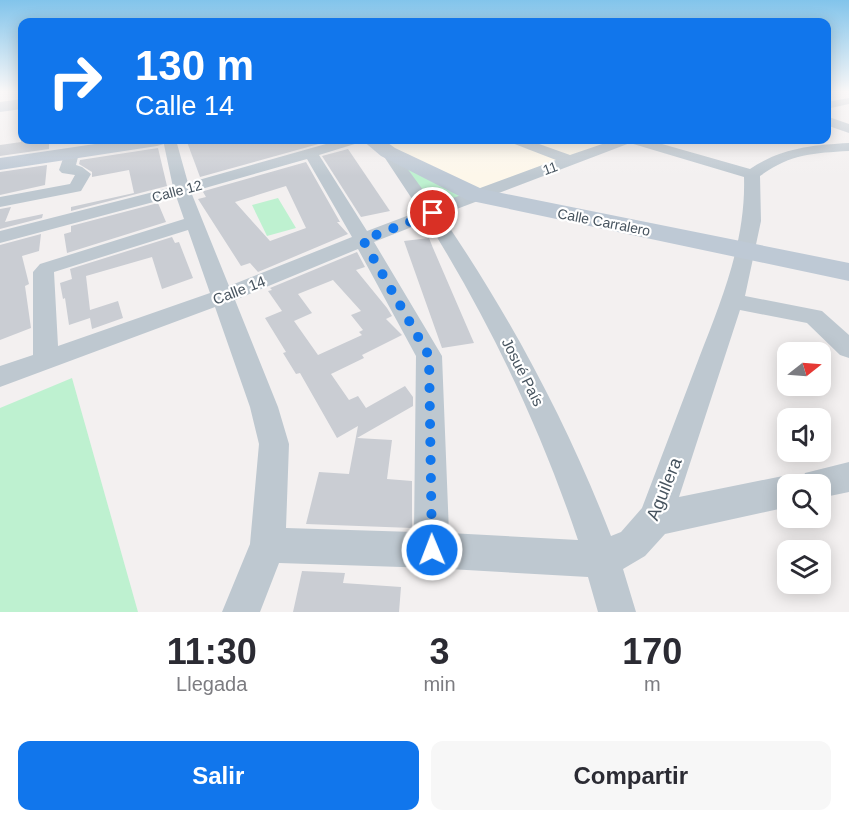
<!DOCTYPE html>
<html lang="es">
<meta charset="utf-8">
<style>
body{margin:0;font-family:Helvetica,sans-serif;background:#f7f7f7;color:#2b2b33;height:100vh;display:flex;flex-direction:column;font-size:22px;white-space:nowrap}
*{box-sizing:border-box;margin:0}
p{font-size:20px;color:#7c7c81}
.icon{flex:none;width:33px;height:33px;fill:none;stroke:currentColor;stroke-width:2;stroke-linecap:round;stroke-linejoin:round}
.map{position:relative;height:612px;overflow:hidden}
.details{display:flex;flex-direction:column;background:#fff;flex:1}
.details>*{flex:none}
.hud{position:absolute;left:18px;top:18px;width:813px;height:126px;border-radius:12px;box-shadow:0 3px 15px #0003;background:#1176ec;color:#fff;overflow:hidden}
.needle{width:39px;rotate:73deg}
.fabs{position:absolute;left:777px;top:342px;display:grid;gap:12px}
.fabs a{display:grid;place-items:center;width:54px;height:54px;border-radius:12px;background:#fff;box-shadow:0 3px 15px #0003;font-size:30px}
.pin{position:absolute;display:grid;place-items:center;width:51px;height:51px;color:#fff;margin:-26px;border:3px solid #fff;border-radius:50%;box-shadow:0 2px 6px #0007}
.me{position:absolute;width:66px;margin:-33px;rotate:359deg;stroke-linejoin:round;filter:drop-shadow(0 0 4px #0008)}
.turn{display:flex;align-items:center;gap:21px;height:126px;padding:0 18px;font-size:27px}
.turn .icon{width:78px;height:78px;stroke-width:2.5}
.turn b{display:block;font-size:42px;line-height:51px}
.eta{display:flex;justify-content:space-evenly;align-items:center;height:102px;text-align:center}
.eta b{font-size:36px;font-weight:800;line-height:42px}
.cta{display:flex;gap:12px;margin-top:auto;padding:12px 18px}
.cta a{flex:1;height:69px;border-radius:12px;background:#1176ec;color:#fff;font-size:24px;font-weight:800;line-height:69px;text-align:center}
.cta a+a{background:#f7f7f7;color:#2b2b33}
.map>svg:first-child{display:block}
</style>
<div class="map">
<svg width="849" height="612" viewBox="0 0 849 612">
<rect width="100%" height="100%" fill="#f3f0f0"/>
<path fill="#fdf7ea" d="M372 140H625L475 195 388 152Z"/>
<g fill="#bef1d0">
<path d="M388 152 475 195 433 213Z"/>
<path d="M278 198 296 228 267 236 252 205Z"/>
<path d="M72 378 138 612H0V408Z"/>
</g>
<g fill="#cacdd3" fill-rule="evenodd">
<path d="M21 140H49V149L0 156V145L21 142Z"/>
<path d="M203 140H333L200 177 187 142Z"/>
<path d="M158 148 167 186 71 211V207L134 193 129 170 92 177V172L79 164 80 160Z"/>
<path d="M348 149 390 211 361 217 322 156Z"/>
<path d="M306 162 340 222H337L348 234 258 272 250 263 241 266 198 199 206 197 203 192 204 191ZM286 186 306 228 270 241 235 202Z"/>
<path d="M47 165 45 185 0 195V172Z"/>
<path d="M158 203 166 222 67 253 64 234 71 232V226Z"/>
<path d="M11 207 5 222 43 214 42 218 0 229V209Z"/>
<path d="M41 234 39 251 22 256 29 284 25 286 31 328 0 340V245Z"/>
<path d="M172 237 175 243 179 242 193 278 162 289 152 257 86 276 90 310 118 301 123 318 92 329 90 318 69 325 65 298 63 299 60 283 72 279 70 269Z"/>
<path d="M429 238 433 248 474 343 442 348 404 241Z"/>
<path d="M357 252 365 267 356 270 387 308 392 316 386 319 402 335 362 355 364 358 331 374 349 400 358 396 366 408 405 386 413 397V406L357 438 392 440 387 479 412 481V528L306 524 319 472 349 474 358 426 337 438 300 373 296 374 283 353 286 352 265 318 282 311 268 291 272 290 270 288ZM333 280 361 311 351 315 363 330 359 332 362 335 318 355 294 321 312 313 298 294Z"/>
<path d="M302 571 345 573 343 583 401 587 399 612H293Z"/>
</g>
<g fill="none" stroke-linecap="round" stroke-linejoin="round">
<g fill="#bec8d0" fill-rule="evenodd">
<path d="M849 98V104L826 109V102Z"/>
<path d="M826 116 849 124V133L826 125Z"/>
<path d="M163 140H176L188 183 340 140H359L358 143 319 155 367 231 420 211 381 152 388 148 393 149 434 205 556 160 512 143 511 140H528L570 155 614 140H648L750 169C781 148 812 145 849 143V151C813 153 790 154 760 176L761 221 745 296 822 311 849 335V358L840 355 807 323 740 310 679 497 788 475 801 483 805 473 849 462V492L820 498V484H788V507L665 534 645 556 623 569 636 612H598L588 577 432 568 279 563 260 612H222L250 544 259 444 250 407 215 307 0 387V366L33 355V272L40 264 184 219 176 196 0 243V231L173 187ZM630 143 744 177C746 241 722 299 699 358 680 408 661 458 642 508L621 532 611 536C567 422 510 316 441 215ZM307 159 352 237 229 286 191 192ZM427 221C490 322 540 427 578 540L449 533 442 356 374 242ZM188 230 210 293 58 346 54 272ZM358 249 416 356 414 532 286 528 289 444 278 407 235 300Z"/>
<path d="M72 149 79 153 76 165 82 167 91 174 81 191 0 207V197L70 184 75 175 62 173 59 170 65 153Z"/>
</g>
<g fill="#bec9d5" fill-rule="evenodd">
<path d="M22 99V109L0 112V102Z"/>
<path d="M122 140H167L164 144 157 146 0 170V158Z"/>
<path d="M362 140H384L395 148 482 189 849 263V281L467 200 381 156Z"/>
</g>
</g>
<linearGradient id="sky" x2="0" y2="1"><stop stop-color="#82c4eb"/><stop offset="0.52" stop-color="#faf8f8"/><stop offset="1" stop-color="#faf8f8" stop-opacity="0"/></linearGradient>
<rect width="849" height="176" fill="url(#sky)"/>
<g fill="none" stroke-linecap="round" stroke-linejoin="round">
<path stroke="#1176ec" stroke-width="10" stroke-dasharray="0 18" d="M432 550 429 356 363 240 433 213"/>
</g>
<g text-anchor="middle" dominant-baseline="central" stroke-width="4.5" stroke-linejoin="round" paint-order="stroke">
<g font-size="14" fill="#47545f" stroke="#fff">
<text transform="translate(550 168) rotate(-20)">11</text>
<text transform="translate(177 191) rotate(-15)">Calle 12</text>
<text transform="translate(604 222) rotate(11)">Calle Carralero</text>
</g>
<g font-size="15" fill="#47545f" stroke="#fff">
<text transform="translate(239 290) rotate(-21)">Calle 14</text>
<text transform="translate(523 372) rotate(63)">Josué País</text>
</g>
<g font-size="18" fill="#47545f" stroke="#fff">
<text transform="translate(664 489) rotate(-68)">Aguilera</text>
</g>
</g>
</svg>
<div class="fabs">
<a><svg class="needle" viewBox="-14 -14 28 28"><path d="M0-13l5 13h-10z" fill="#e53935"/><path d="M0 13l5-13h-10z" fill="#7c7c81"/></svg></a>
<a><svg class="icon" aria-label="sound" viewBox="0 0 24 24"><path d="M4 9h4l5-4v14l-5-4H4zM17 9q2 3 0 6"/></svg></a>
<a><svg class="icon" aria-label="search" viewBox="0 0 24 24"><circle cx="10" cy="10" r="6"/><path d="M15 15l6 6"/></svg></a>
<a><svg class="icon" aria-label="layers" viewBox="0 0 24 24"><path d="M12 4l9 5-9 5-9-5zM3 14l9 5 9-5"/></svg></a>
</div>
<div class="pin" style="left:433px;top:213px;background:#d93025"><svg class="icon" aria-label="arrive" viewBox="0 0 24 24"><path d="M6 21V4h12l-3 4 3 4H6"/></svg></div>
<svg class="me" style="left:432px;top:550px" viewBox="-20 -20 40 40"><circle r="17" fill="#1176ec" stroke="#fff" stroke-width="3"/><path d="M0-11L8 9 0 5-8 9z" fill="#fff"/></svg>
<div class="hud">
<div class="turn"><svg class="icon" aria-label="right" viewBox="0 0 24 24"><path d="M7 20v-9h11M14 6l5 5-5 5"/></svg><div><b>130 m</b>Calle 14</div></div>
</div>
</div>
<section class="details">
<div class="eta">
<div><b>11:30</b><p>Llegada</p></div>
<div><b>3</b><p>min</p></div>
<div><b>170</b><p>m</p></div>
</div>
<div class="cta"><a>Salir</a><a>Compartir</a></div>
</section>
